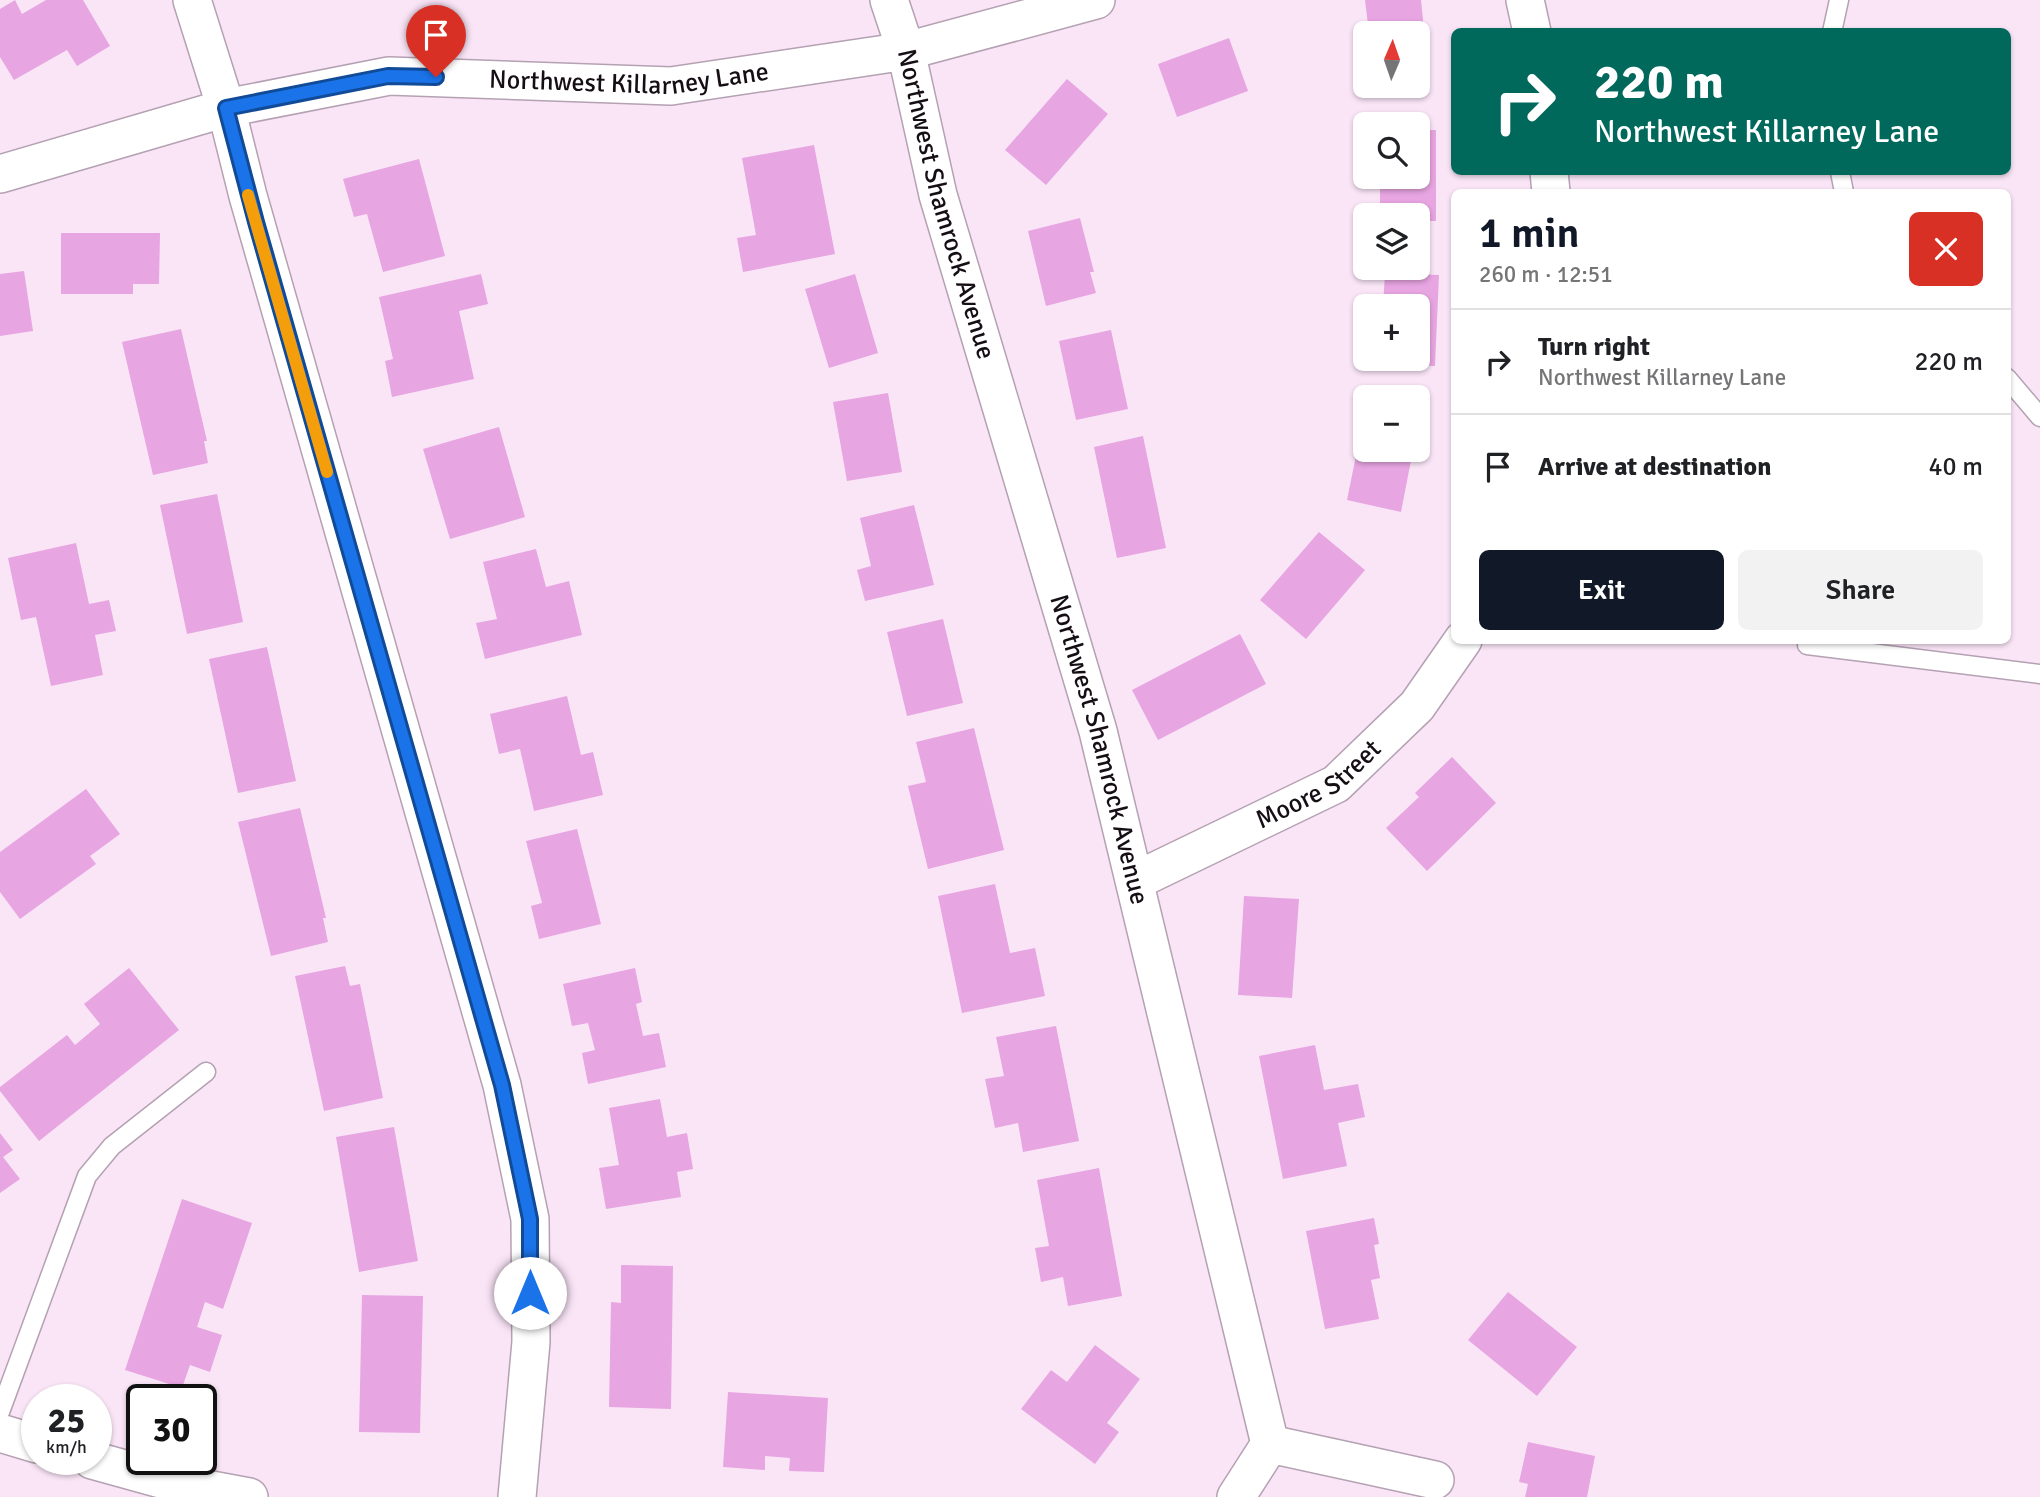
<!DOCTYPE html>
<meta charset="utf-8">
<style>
body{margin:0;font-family:Signika,sans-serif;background:#f2f2f2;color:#202124;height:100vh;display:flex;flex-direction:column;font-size:26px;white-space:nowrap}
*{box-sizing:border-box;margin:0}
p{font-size:23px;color:#757577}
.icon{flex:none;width:38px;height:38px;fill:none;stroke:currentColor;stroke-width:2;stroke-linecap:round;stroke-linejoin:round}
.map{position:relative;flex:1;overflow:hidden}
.panel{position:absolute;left:1451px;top:189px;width:560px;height:455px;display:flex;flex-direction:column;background:#fff;border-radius:10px;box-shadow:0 2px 5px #0004}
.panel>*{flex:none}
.hud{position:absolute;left:1451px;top:28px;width:560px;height:147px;border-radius:10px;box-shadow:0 2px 5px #0004;background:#00695c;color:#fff;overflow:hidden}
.needle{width:46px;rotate:2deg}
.fabs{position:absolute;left:1353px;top:21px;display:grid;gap:14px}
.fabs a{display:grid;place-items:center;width:77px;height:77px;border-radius:10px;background:#fff;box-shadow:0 2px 5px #0004;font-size:35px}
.speed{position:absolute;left:21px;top:1384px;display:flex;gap:14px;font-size:35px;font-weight:700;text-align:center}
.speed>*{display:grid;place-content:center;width:91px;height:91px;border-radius:50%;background:#fff;box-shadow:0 2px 5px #0004;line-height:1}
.speed small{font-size:18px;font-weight:400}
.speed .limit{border:4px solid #111;border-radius:10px;background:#fff;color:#111}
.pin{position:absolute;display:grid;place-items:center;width:60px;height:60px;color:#fff;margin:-72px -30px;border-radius:50% 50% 50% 0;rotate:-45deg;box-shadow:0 0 7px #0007}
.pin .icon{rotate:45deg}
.me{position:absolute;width:77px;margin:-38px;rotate:0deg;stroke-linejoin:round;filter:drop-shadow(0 0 5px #0008)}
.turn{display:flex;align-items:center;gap:24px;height:147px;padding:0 28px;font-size:32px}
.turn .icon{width:91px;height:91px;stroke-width:2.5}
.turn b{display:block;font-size:49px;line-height:60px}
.round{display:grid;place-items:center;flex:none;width:74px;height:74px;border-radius:10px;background:#f2f2f2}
.summary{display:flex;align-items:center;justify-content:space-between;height:119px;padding:0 28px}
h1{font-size:42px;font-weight:600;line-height:52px;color:#111827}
.action{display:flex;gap:14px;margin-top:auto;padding:14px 28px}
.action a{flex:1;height:80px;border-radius:10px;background:#111827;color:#fff;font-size:28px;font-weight:600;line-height:80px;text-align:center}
.action a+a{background:#f2f2f2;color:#202124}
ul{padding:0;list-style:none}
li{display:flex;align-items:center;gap:21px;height:105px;padding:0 28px;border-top:2px solid #e0e0e0}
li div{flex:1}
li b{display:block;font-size:26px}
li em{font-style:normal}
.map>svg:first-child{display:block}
</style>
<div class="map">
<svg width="2040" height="1497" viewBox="0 0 2040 1497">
<rect width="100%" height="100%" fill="#fae5f7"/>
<g fill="#e7a5e1">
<path d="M15 0 22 14 46 0H83L110 46 77 66 67 50 14 80 0 57V9Z"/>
<path d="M1365 0H1421L1427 59 1418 60V33H1369Z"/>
<path d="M1229 38 1248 91 1177 117 1158 64Z"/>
<path d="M1067 79 1108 114 1046 185 1005 150Z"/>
<path d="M1418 130H1436V221H1418V215H1380V177H1418Z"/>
<path d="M814 145 835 254 743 272 737 238 756 235 742 158Z"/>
<path d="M419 159 445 256 383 272 367 214 354 217 343 179Z"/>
<path d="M1080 218 1094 272H1090L1096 293 1046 306 1028 231Z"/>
<path d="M61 233H160L159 284H133V294H61Z"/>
<path d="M24 271 33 331 0 336V274Z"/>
<path d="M1385 273 1439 275 1435 366 1380 364 1381 359H1418V306H1383Z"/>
<path d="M481 274 488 304 459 311 474 379 392 397 385 361 393 359 379 297Z"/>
<path d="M855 274 878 353 829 368 805 289Z"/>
<path d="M181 329 207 441H204L208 463 153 475 122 342Z"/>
<path d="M1111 330 1128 409 1076 420 1059 341Z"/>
<path d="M888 393 902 472 847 481 833 402Z"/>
<path d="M1364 416 1365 450H1413L1401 512 1347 500Z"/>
<path d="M499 427 525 517 450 539 423 449Z"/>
<path d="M1143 436 1166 548 1117 558 1094 447Z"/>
<path d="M217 494 243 622 187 634 160 505Z"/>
<path d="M914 505 934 585 865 601 857 570 871 566 860 518Z"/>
<path d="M1319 532 1365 570 1306 639 1260 600Z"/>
<path d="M76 543 89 604 109 600 116 631 95 635 103 675 51 686 36 617 21 620 8 558Z"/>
<path d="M536 549 546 587 569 581 582 635 485 659 476 623 497 619 483 562Z"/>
<path d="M943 619 963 703 907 716 887 632Z"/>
<path d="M1240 634 1266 684 1158 740 1132 690Z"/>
<path d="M267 647 296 781 238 793 209 659Z"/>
<path d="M567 696 581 755 593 752 603 795 534 811 520 749 499 754 490 714Z"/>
<path d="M974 728 1004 850 928 869 908 786 926 782 916 742Z"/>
<path d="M1452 757 1496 803 1427 871 1386 828 1419 797 1415 793Z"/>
<path d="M86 789 120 834 90 856 96 864 20 919 0 892V852Z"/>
<path d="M300 808 326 918H323L328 942 271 956 238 822Z"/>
<path d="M577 829 601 924 539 939 531 906 542 903 526 841Z"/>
<path d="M995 884 1010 953 1035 948 1045 996 962 1013 938 896Z"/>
<path d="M1244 896 1299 899 1292 998 1238 995Z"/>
<path d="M345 966 350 986 360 984 383 1098 324 1111 295 976Z"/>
<path d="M129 968 179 1030 39 1141 0 1091V1087L67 1035 75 1045 100 1024 84 1004Z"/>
<path d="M635 968 642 1002 636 1004 643 1036 659 1033 666 1067 588 1084 582 1053 595 1050 588 1023 572 1026 563 984Z"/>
<path d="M1056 1026 1079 1141 1023 1152 1018 1123 995 1128 985 1079 1004 1076 996 1037Z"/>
<path d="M1315 1045 1324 1090 1358 1084 1365 1117 1338 1123 1347 1166 1283 1179 1259 1056Z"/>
<path d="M660 1099 667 1137 687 1133 693 1169 677 1172 681 1197 606 1209 599 1168 619 1165 609 1108Z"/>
<path d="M394 1127 418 1261 359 1272 336 1137Z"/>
<path d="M0 1133 13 1150 3 1157 20 1179 0 1193Z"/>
<path d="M1099 1168 1122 1296 1068 1306 1063 1277 1041 1282 1035 1248 1049 1246 1037 1180Z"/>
<path d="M182 1199 252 1223 223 1309 205 1302 197 1327 222 1335 210 1372 190 1365 182 1388 125 1370Z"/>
<path d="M1374 1218 1379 1244 1374 1245 1380 1278 1371 1280 1379 1319 1325 1329 1306 1231Z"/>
<path d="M621 1265 673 1266 671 1409 609 1407 611 1302 621 1303Z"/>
<path d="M1508 1292 1577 1347 1537 1396 1468 1340Z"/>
<path d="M362 1295 423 1296 420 1433 359 1432Z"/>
<path d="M1095 1345 1140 1379 1107 1423 1119 1432 1095 1464 1021 1409 1051 1370 1067 1382Z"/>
<path d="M728 1392 828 1398 824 1472 789 1471 790 1458 765 1456V1470L723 1467Z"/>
<path d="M1528 1442 1595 1456 1587 1497H1525L1528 1484 1519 1482Z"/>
</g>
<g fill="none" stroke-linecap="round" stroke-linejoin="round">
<defs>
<g id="lane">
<path d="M1832 32 1839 0"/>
<path d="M1840 172 1844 192"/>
<path d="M2007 378 2040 417"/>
<path d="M1808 640 1807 645 2040 674"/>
<path d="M0 1412 87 1176 112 1146 206 1072"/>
</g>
<g id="street">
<path d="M192 0 226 108 248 196 502 1085 530 1219 531 1342 517 1497"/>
<path id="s1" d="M889 0 906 51 938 195 1098 731 1270 1444 1236 1497"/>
<path d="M1525 0 1532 32"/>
<path d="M1549 172 1551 192"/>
<path id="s2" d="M0 174 226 108 389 76 671 86 906 51 1096 0"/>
<path id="s3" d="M1135 881 1336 784 1417 706 1463 640"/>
<path d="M0 1433 37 1444"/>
<path d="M1270 1444 1435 1480"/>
<path d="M92 1460 179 1484 249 1497"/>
</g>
</defs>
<use href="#lane" stroke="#b4a1b2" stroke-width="21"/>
<use href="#street" stroke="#b4a1b2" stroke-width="40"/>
<use href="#lane" stroke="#fff" stroke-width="18"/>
<use href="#street" stroke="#fff" stroke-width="37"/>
</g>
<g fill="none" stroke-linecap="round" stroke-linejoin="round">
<defs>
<path id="route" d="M436 77 388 76 226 108 256 222 502 1085 530 1219V1293"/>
</defs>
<use href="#route" stroke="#114b97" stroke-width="18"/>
<use href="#route" stroke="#1a73e8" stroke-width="12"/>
<path stroke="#f59e0b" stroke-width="12" d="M248 195 327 472"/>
</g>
<g text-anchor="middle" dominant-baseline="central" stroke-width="5" stroke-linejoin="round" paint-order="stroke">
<g font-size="26" fill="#150e14" stroke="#fdf8fc">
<text stroke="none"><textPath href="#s2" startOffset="642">Northwest Killarney Lane</textPath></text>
<text stroke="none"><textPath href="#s1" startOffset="212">Northwest Shamrock Avenue</textPath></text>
<text stroke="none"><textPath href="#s1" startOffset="779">Northwest Shamrock Avenue</textPath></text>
<text stroke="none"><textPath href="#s3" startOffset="208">Moore Street</textPath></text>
</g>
</g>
</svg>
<div class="fabs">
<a><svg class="needle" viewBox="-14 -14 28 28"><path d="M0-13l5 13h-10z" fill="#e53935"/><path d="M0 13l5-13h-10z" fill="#757577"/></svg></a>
<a><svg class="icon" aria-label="search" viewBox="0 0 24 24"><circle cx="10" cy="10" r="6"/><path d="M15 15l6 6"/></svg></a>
<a><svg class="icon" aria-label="layers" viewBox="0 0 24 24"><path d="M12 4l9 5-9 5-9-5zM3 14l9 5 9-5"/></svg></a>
<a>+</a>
<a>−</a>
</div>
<div class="speed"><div>25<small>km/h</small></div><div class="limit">30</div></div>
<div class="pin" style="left:436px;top:77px;background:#d93025"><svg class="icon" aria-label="arrive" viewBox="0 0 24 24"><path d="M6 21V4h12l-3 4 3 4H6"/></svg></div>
<svg class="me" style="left:530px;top:1293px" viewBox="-20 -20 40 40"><circle r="19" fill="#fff"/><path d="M0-13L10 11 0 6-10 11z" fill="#1a73e8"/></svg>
<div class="hud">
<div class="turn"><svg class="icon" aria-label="right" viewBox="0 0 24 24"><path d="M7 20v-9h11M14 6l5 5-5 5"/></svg><div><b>220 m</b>Northwest Killarney Lane</div></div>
</div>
<section class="panel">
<div class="summary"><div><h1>1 min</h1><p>260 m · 12:51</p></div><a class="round" style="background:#d93025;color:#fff"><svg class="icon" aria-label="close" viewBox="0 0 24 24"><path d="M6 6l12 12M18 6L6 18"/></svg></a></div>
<ul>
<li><svg class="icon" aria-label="right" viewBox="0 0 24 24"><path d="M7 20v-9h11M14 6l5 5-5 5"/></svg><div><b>Turn right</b><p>Northwest Killarney Lane</p></div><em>220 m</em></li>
<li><svg class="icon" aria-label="arrive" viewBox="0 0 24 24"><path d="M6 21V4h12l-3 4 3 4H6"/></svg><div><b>Arrive at destination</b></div><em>40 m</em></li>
</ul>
<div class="action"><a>Exit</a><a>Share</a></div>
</section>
</div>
